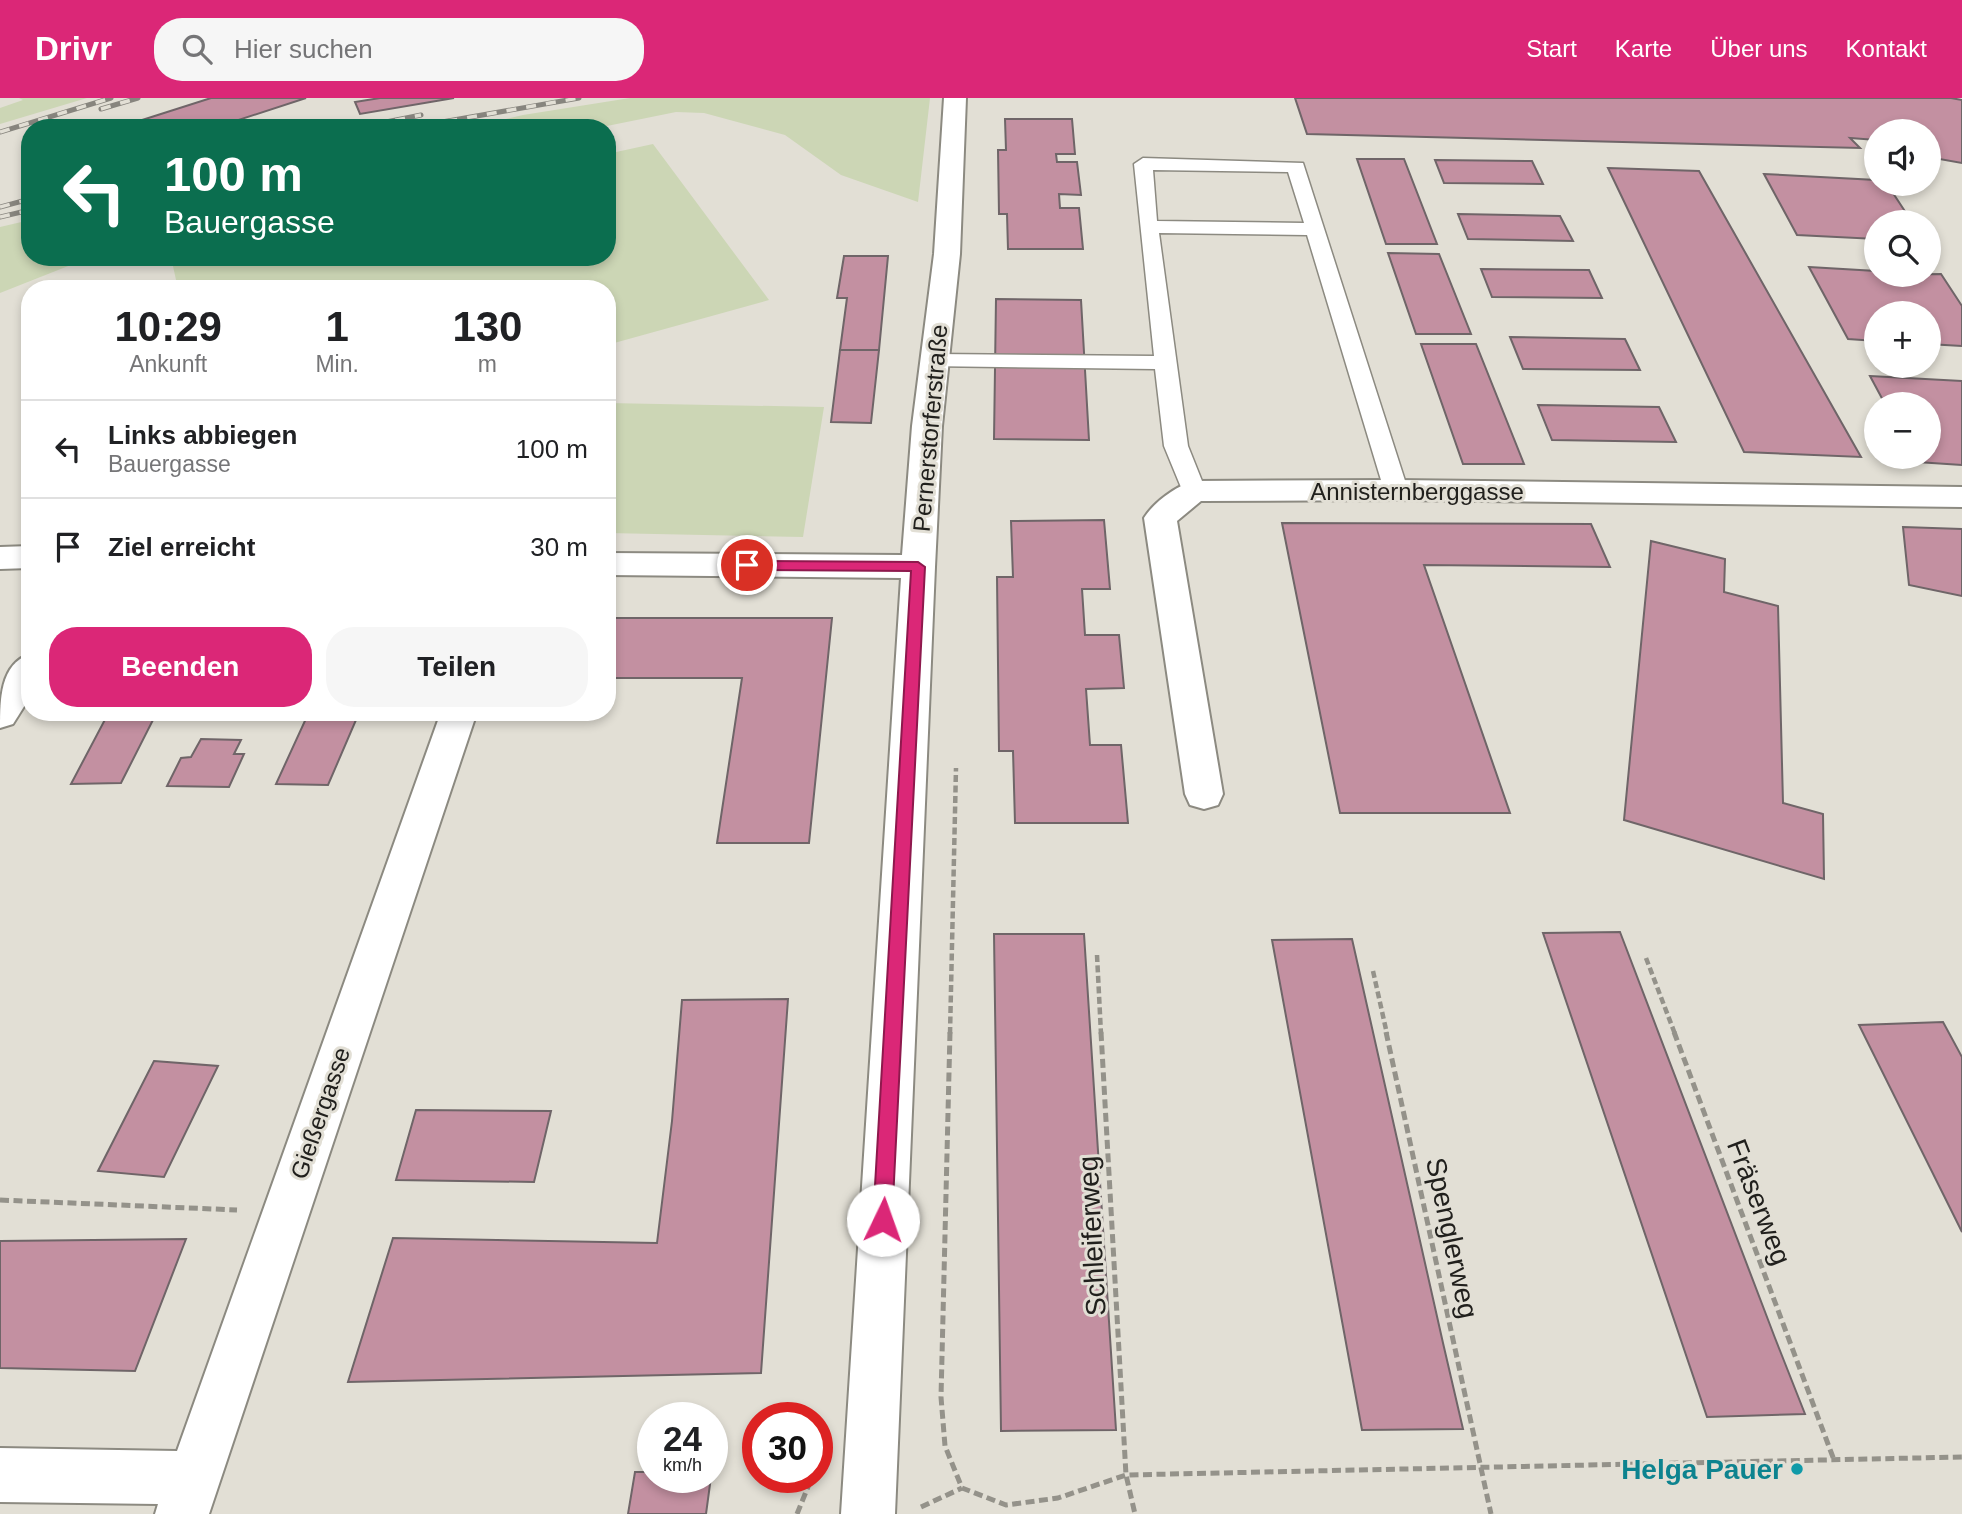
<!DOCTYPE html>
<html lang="de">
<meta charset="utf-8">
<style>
body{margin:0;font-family:Helvetica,sans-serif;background:#f6f6f6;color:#202124;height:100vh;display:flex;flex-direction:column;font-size:26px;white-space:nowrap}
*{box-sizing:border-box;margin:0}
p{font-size:23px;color:#757577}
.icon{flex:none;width:38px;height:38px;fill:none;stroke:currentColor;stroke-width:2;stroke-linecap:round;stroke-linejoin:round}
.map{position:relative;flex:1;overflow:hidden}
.drawer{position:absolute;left:21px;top:182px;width:595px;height:441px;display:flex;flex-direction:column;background:#fff;border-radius:28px;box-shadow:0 4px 10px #0003}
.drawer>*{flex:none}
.banner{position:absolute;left:21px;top:21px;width:595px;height:147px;border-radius:28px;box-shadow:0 4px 10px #0003;background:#0b6e4f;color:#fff;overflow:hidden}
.buttons{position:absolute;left:1864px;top:21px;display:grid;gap:14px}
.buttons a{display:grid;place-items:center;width:77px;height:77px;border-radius:50%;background:#fff;box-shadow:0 4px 10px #0003;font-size:35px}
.speed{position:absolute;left:637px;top:1304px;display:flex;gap:14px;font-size:35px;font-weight:700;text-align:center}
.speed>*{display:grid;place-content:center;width:91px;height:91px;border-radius:50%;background:#fff;box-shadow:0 4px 10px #0003;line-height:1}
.speed small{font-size:18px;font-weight:400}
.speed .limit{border:10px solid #d22;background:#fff;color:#111}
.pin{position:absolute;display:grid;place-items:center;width:60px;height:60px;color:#fff;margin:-30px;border:4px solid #fff;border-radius:50%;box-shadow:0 2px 7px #0007}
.me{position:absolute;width:77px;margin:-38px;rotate:3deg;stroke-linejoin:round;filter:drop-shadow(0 0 5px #0008)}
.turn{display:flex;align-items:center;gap:24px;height:147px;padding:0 28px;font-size:32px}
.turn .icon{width:91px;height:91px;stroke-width:2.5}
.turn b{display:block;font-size:49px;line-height:60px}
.eta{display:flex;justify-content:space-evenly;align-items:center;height:119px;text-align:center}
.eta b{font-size:42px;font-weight:800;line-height:49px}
.cta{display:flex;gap:14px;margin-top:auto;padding:14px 28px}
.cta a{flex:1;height:80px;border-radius:28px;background:#db2777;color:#fff;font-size:28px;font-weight:800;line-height:80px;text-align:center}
.cta a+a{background:#f6f6f6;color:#202124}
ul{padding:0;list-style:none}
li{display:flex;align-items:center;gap:21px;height:98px;padding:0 28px;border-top:2px solid #e0e0e0}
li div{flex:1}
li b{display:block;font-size:26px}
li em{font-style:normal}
header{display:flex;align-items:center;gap:42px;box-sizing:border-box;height:98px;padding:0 35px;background:#db2777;color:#fff}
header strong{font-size:33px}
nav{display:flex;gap:38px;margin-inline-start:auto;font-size:24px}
.search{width:490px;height:63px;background:#f6f6f6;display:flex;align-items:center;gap:18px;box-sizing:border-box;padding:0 24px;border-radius:28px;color:#757577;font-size:26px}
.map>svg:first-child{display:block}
</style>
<header>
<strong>Drivr</strong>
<div class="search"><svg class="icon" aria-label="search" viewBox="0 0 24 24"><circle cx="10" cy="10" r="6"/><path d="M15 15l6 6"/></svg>Hier suchen</div>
<nav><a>Start</a><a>Karte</a><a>Über uns</a><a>Kontakt</a></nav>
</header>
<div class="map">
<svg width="1962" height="1416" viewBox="0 0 1962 1416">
<rect width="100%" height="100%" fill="#e2dfd5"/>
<g fill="#ccd6b5">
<path d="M19 0H87L0 26V10L23 2Z"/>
<path d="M630 0H930L918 104 841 77 785 37 704 15 676 14 597 30H449L480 27 523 17Z"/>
<path d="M653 46 769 202 607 247V191H178L171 159H607V56Z"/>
<path d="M30 122V159H91L0 195V129Z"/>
<path d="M607 305 824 309 803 439 607 435Z"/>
</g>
<g fill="#c390a1" stroke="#6f6568" stroke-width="2">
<path d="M211 0H306L214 30H117Z"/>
<path d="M380 0H454L360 16 355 4Z"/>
<path d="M1295 0H1951L1962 2V65L1928 59V33H1876V42L1850 40 1860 50 1307 36Z"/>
<path d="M1005 21H1072L1075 56H1056L1057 64H1077L1081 97 1059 96 1060 110H1079L1083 151H1008L1007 116H999L998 52H1006Z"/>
<path d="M1357 61H1404L1437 146H1386Z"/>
<path d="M1435 62 1532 63 1543 86 1444 85Z"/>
<path d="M1608 70 1699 73 1861 359 1744 354Z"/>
<path d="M1764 76 1876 82V86H1887L1912 124H1876V141L1797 137Z"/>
<path d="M1458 116 1560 118 1573 143 1468 141Z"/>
<path d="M1388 155 1439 156 1471 236H1416Z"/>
<path d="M844 158H888L879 252H840L847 200H837Z"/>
<path d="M1809 169 1876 173V177L1941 176 1962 208V248L1928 246V215H1876V243L1848 241Z"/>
<path d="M1481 171 1589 172 1602 200 1492 199Z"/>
<path d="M996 201 1081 202 1089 342 994 341Z"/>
<path d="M1510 239 1625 241 1640 272 1523 271Z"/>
<path d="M1421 246H1476L1524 366H1463Z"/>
<path d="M840 252H879L871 325 831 324Z"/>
<path d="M1870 278 1962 283V367L1917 364 1914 359H1928V306H1885Z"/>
<path d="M1538 307 1659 309 1676 344 1552 342Z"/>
<path d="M1104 422 1110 491H1082L1085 537H1119L1124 590 1086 591 1090 647H1121L1128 725H1015L1013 653H999L997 479H1013L1011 423Z"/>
<path d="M1282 425 1591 426 1610 469 1424 467 1510 715H1340Z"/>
<path d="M1903 429 1962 431V498L1909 487Z"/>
<path d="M1651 443 1725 461 1724 494 1778 508 1783 705 1823 716 1824 781 1624 722Z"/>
<path d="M607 520H832L809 745H717L742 580H607Z"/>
<path d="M109 614H157L121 685 71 686Z"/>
<path d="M309 614 359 615 328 687 276 686Z"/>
<path d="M201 641 241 642 234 656H244L229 689 167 688 181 660 191 659Z"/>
<path d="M1620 834 1775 1240 1805 1316 1707 1319 1543 835Z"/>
<path d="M994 836H1084L1116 1332 1001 1333Z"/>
<path d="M1352 841 1443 1245 1463 1331 1362 1332 1272 842Z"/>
<path d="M788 901 761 1275 348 1284 393 1140 657 1145 672 1023 682 902Z"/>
<path d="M1943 924 1962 959V1134L1859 927Z"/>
<path d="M154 963 218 968 164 1079 98 1073Z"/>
<path d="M416 1012 551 1013 534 1084 396 1082Z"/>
<path d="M186 1141 135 1273 0 1270V1143Z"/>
<path d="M635 1374H653V1379H711L706 1416H628Z"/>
</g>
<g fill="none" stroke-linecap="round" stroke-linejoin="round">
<defs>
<path id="service" d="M1143 60 1303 65 1408 392 1405 398 1396 400 1387 398 1384 392 1307 137 1159 135 1188 348 1206 393 1203 399 1194 401 1185 399 1164 348 1155 271 926 268 923 263 926 258 934 256 1154 258 1134 66ZM1153 72 1288 74 1304 125 1157 123Z"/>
<g id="minor">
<path d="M944 0H966L960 156 942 328 935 469 895 1416H841L901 480 607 477V455L902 457 912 328 934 156Z"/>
<path d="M1396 382 1962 389V409L1396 402 1201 403 1177 423 1223 696 1218 707 1204 711 1190 707 1185 696 1144 420C1154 404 1176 388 1194 383Z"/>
<path d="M30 448V470L0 471V449Z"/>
<path d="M30 556V599L13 626 0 630C0 602 0 566 30 556Z"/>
<path d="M441 614H477L209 1416H155L158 1406 0 1404V1350L177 1353Z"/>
</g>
</defs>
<use href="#service" stroke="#8c8a81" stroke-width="3"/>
<use href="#minor" stroke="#8c8a81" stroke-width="4"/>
<g stroke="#94928a" stroke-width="4.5" stroke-dasharray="7 3.5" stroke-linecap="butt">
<path d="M1097 857 1101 936"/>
<path d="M1646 860 1675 936"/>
<path d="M1373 873 1387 936"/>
<path d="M950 936 956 670"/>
</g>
<g stroke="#94928a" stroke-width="5" stroke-dasharray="9 4.5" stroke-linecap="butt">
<path d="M950 934 941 1299 945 1348 962 1390 1006 1407 1058 1400 1126 1377 1962 1359"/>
<path d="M1101 934 1126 1377 1135 1416"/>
<path d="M1386 934 1491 1416"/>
<path d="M1674 934 1834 1362"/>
<path d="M0 1102 237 1112"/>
<path d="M921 1409 962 1390"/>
<path d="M797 1416 812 1379"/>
</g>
<use href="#service" fill="#fff" fill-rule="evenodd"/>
<use href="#minor" fill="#fff" fill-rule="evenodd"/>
<defs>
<g id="rail">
<path d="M101 11 138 0"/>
<path d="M356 30 421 17"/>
<path d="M408 30 579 0"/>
<path d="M0 34 111 0"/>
<path d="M0 109 30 101"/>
<path d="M0 119 30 112"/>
</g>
</defs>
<use href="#rail" stroke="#87857e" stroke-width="5"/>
<use href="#rail" stroke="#e2dfd5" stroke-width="3.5" stroke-dasharray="10" stroke-linecap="butt"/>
</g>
<path fill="#db2777" stroke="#8e194d" stroke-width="2" d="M747 463 918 464 925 469 892 1122 890 1129 883 1132 876 1129 873 1122 911 473 747 472 740 467Z"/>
<circle fill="#0f9aa8" stroke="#e2dfd5" stroke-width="2.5" cx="1797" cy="1371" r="7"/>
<g text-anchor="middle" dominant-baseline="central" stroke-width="6" stroke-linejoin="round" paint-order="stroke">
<g font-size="24" fill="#21201d" stroke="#e2dfd5">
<text transform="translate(930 330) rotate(-85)">Pernerstorferstraße</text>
<text x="1417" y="393">Annisternberggasse</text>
<text transform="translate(320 1015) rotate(-71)">Gießergasse</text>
</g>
<g font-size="28" fill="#21201d" stroke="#e2dfd5">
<text transform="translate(1759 1104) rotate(69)">Fräserweg</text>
<text transform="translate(1092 1138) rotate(-93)">Schleiferweg</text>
<text transform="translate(1452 1140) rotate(78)">Spenglerweg</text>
</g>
<g font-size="28" font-weight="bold" fill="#0d838f" stroke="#e2dfd5" text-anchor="end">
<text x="1783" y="1371">Helga Pauer</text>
</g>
</g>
</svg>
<div class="buttons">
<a><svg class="icon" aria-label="sound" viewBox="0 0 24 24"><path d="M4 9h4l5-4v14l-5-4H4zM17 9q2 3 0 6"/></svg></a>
<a><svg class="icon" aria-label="search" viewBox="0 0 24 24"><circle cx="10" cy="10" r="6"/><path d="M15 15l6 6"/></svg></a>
<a>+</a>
<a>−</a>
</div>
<div class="speed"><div>24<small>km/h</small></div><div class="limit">30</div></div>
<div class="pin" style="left:747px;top:467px;background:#d93025"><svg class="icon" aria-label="arrive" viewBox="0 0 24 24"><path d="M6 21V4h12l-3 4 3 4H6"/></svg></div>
<svg class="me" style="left:883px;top:1122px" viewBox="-20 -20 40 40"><circle r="19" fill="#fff"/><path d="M0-13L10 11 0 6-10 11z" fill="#db2777"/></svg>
<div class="banner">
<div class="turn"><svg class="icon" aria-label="left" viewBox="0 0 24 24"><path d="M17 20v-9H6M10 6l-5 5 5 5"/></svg><div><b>100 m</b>Bauergasse</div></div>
</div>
<section class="drawer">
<div class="eta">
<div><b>10:29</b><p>Ankunft</p></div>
<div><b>1</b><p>Min.</p></div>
<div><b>130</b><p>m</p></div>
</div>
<ul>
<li><svg class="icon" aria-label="left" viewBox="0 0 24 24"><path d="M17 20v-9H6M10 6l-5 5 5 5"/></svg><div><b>Links abbiegen</b><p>Bauergasse</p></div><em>100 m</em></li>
<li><svg class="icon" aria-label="arrive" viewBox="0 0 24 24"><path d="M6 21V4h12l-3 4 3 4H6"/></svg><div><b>Ziel erreicht</b></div><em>30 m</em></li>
</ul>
<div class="cta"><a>Beenden</a><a>Teilen</a></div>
</section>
</div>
